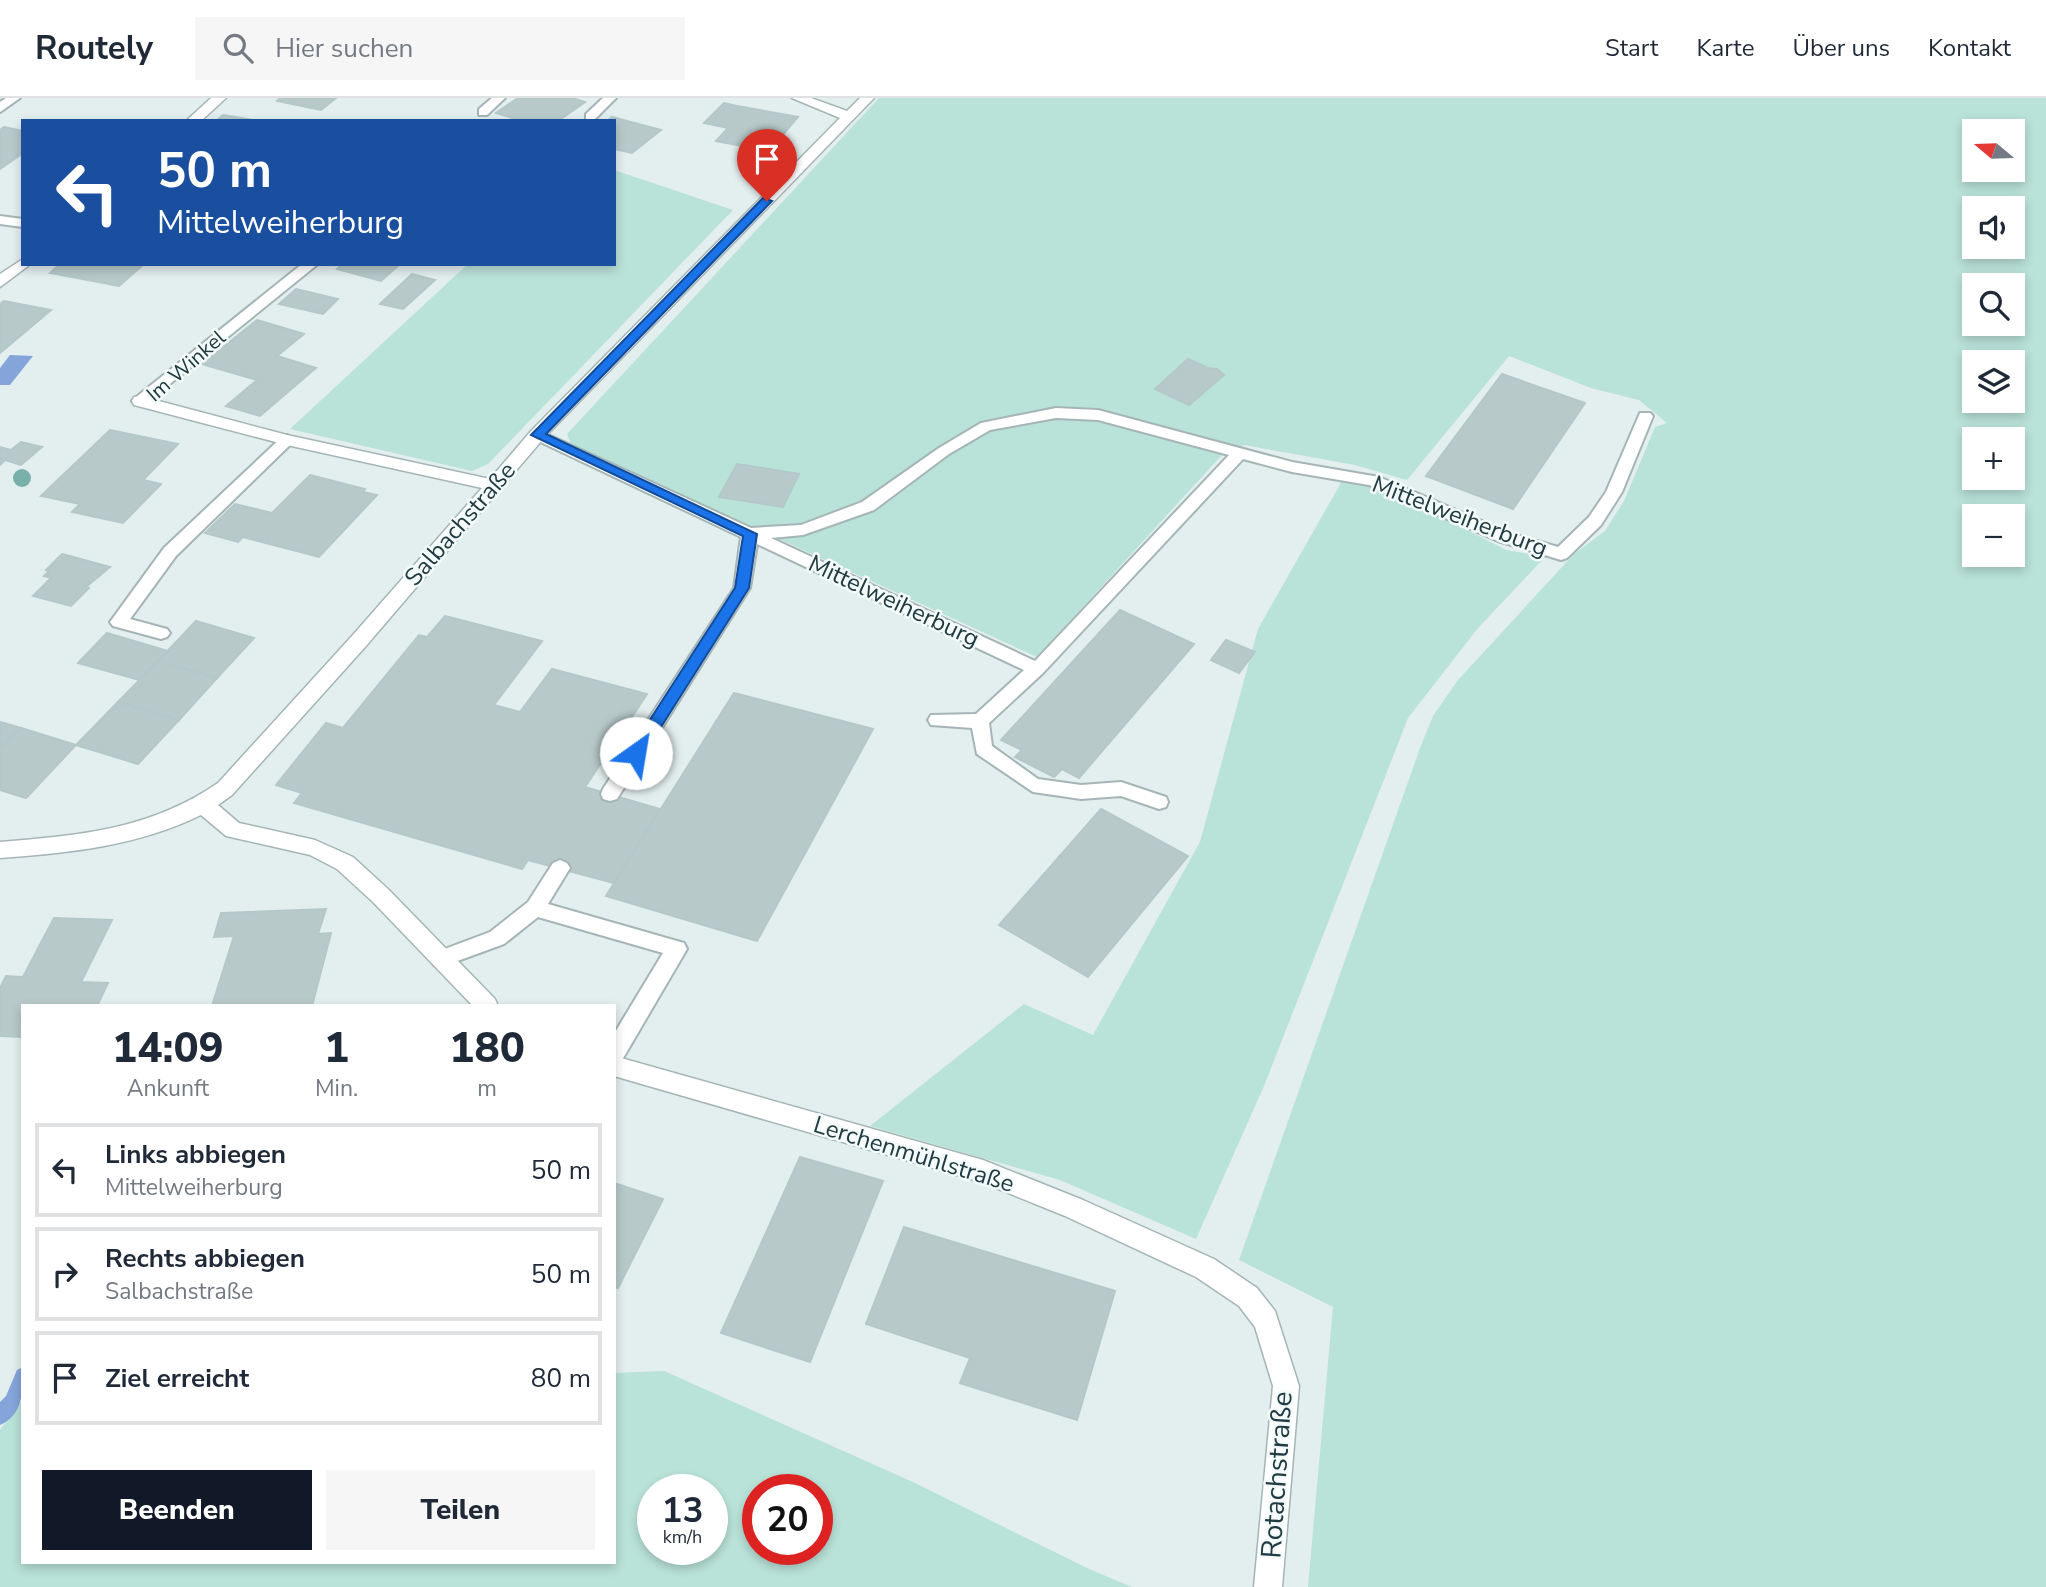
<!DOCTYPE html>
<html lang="de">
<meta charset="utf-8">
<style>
body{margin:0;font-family:"Nunito Sans",sans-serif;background:#f6f6f7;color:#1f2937;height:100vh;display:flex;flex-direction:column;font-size:26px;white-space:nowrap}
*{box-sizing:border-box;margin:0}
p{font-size:23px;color:#747a83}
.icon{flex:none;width:38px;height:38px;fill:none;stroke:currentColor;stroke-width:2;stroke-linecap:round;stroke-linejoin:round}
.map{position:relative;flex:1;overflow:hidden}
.panel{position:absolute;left:21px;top:906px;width:595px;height:560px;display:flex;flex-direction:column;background:#fff;border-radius:0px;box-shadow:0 4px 10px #0003}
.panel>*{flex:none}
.guide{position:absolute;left:21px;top:21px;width:595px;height:147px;border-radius:0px;box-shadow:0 4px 10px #0003;background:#1a4fa0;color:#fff;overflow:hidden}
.needle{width:46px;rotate:289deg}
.buttons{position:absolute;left:1962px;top:21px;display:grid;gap:14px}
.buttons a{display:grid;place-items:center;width:63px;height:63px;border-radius:0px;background:#fff;box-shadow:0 4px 10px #0003;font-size:35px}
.speed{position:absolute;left:637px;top:1376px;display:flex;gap:14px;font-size:35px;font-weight:700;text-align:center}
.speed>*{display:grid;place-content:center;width:91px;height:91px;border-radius:50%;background:#fff;box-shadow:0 4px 10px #0003;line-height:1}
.speed small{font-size:18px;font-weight:400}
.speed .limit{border:10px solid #d22;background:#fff;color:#111}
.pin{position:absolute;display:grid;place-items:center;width:60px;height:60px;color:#fff;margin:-72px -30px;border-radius:50% 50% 50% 0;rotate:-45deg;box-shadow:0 0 7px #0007}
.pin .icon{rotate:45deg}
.me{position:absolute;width:77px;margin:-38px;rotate:32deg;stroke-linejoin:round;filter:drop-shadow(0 0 5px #0008)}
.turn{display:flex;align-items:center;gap:24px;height:147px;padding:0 21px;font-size:32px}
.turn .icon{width:91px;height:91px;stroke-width:2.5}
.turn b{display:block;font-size:49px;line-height:60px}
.eta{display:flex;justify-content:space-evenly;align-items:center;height:119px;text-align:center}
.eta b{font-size:42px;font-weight:800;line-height:49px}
.primary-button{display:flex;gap:14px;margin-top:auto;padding:14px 21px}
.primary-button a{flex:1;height:80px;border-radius:0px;background:#111827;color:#fff;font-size:28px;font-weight:800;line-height:80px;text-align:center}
.primary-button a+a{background:#f6f6f7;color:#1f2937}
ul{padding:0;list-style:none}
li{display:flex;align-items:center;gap:21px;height:94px;margin:0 14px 10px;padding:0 7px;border:4px solid #e0e1e3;border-radius:0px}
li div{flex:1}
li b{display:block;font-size:26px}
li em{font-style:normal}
header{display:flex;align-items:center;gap:42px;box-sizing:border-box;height:98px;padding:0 35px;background:#fff;border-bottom:2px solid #e0e1e3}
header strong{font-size:33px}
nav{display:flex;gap:38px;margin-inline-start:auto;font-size:24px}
.search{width:490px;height:63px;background:#f6f6f7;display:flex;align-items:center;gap:18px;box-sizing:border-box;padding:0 24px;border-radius:0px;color:#747a83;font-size:26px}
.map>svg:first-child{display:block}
</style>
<header>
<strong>Routely</strong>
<div class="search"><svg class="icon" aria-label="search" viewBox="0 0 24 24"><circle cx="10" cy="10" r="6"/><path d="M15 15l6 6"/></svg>Hier suchen</div>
<nav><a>Start</a><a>Karte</a><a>Über uns</a><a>Kontakt</a></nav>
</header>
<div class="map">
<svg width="2046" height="1489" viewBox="0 0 2046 1489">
<rect width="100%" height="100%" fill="#e3eeee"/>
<g fill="#b9e2d8" fill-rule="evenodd">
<path d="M879 0H2046V1489H1308L1333 1209 1239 1162 1420 650 1433 618 1458 582 1574 456 1605 433 1624 403 1655 329 1667 325 1639 302 1591 290 1509 258 1407 382 1355 367 1244 347 1222 357 1037 559 571 346 567 336ZM1974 33H2012V72H1974ZM1974 110H2012V149H1974ZM1974 187H2012V226H1974ZM1974 264H2012V303H1974ZM1974 341H2012V380H1974ZM1974 418H2012V457H1974Z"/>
<path d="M614 72 733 112 488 366 472 373 290 331 468 166H614Z"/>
<path d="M1342 383 1374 389 1412 404 1506 452 1545 459 1478 530 1408 620 1264 988 1196 1141 1060 1082 870 1028 1024 906 1093 937 1200 744 1258 531Z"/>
<path d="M664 1273 913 1384 1089 1471 1132 1489H0V1332L23 1301V1465H614V1275ZM712 1391V1451H653V1391ZM758 1391H817V1451H758Z"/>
</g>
<path fill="#85a4d9" d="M10 257 33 258 10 287H0V270Z"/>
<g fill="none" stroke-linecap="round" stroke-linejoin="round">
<path fill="#85a4d9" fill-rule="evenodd" d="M23 1269C23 1291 24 1317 0 1327V1304L6 1298 17 1272Z"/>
</g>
<g fill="#b8c9ca" stroke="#b4c8c9" stroke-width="2">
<path d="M280 0H336L321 12 277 3Z"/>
<path d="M518 0H572L585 4 558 23H522L496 15Z"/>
<path d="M724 5 737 8 798 19 769 53 716 43 728 30 704 25Z"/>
<path d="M223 17 259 23H216Z"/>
<path d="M612 19 661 32 632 55 614 51V23H607Z"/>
<path d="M4 29 23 33V55L0 71V32Z"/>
<path d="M60 166H144L119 188 50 175Z"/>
<path d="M342 166H400L381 183 337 171Z"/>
<path d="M412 176 435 182 403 211 380 206Z"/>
<path d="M296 191 338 201 323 216 279 206Z"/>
<path d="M4 203 51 212 0 255V206Z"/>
<path d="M257 222 304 236 277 258 316 270 260 318 226 308 257 282 202 266Z"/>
<path d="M1188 261 1208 270 1217 271 1224 277 1189 307 1155 291Z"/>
<path d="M1502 276 1585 305 1513 411 1426 378Z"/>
<path d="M110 332 178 346 143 382 161 386 123 425 72 414 80 406 41 398Z"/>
<path d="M21 344 42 349 21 367 5 362 0 367V349L11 352Z"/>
<path d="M737 366 799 376 783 409 719 399Z"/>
<path d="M310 377 365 391 363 394 377 397 319 459 243 439 238 444 205 435 235 406 272 415Z"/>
<path d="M62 456 110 469 86 489 89 490 71 508 33 498 51 480 44 478 49 473 46 472Z"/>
<path d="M1120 512 1194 546 1079 680 1062 671 1054 679 1015 659 1022 652 1001 642Z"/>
<path d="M445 518 542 543 494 607 520 614 552 571 647 596 585 689 660 711 614 785 528 762 522 771 294 705 302 695 276 687 326 625 343 630 419 537 427 539Z"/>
<path d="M196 523 254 540 217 580 158 563Z"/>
<path d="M107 535 168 553 139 582 78 565Z"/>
<path d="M1226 542 1255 554 1239 575 1211 562Z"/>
<path d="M158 563 217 580 179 622 118 604Z"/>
<path d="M734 595 873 631 757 843 606 798Z"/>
<path d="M118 604 179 622 138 666 76 647Z"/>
<path d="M0 624 21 630 0 650Z"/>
<path d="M21 630 76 647 26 700 0 692V650Z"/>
<path d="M1101 711 1188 758 1088 879 999 827Z"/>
<path d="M326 811 318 836 331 835 312 908H212L234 838 214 839 221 815Z"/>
<path d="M54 820 112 822 81 884 108 885 97 908H23V939L0 938V890L6 878 23 879Z"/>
<path d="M800 1059 883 1083 810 1264 721 1235Z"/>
<path d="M614 1085 663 1101 618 1190 614 1189Z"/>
<path d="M904 1129 1115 1193 1077 1322 960 1285 970 1260 866 1226Z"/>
</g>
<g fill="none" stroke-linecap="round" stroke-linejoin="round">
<defs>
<g id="service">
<path d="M6 0H20L0 14V4Z"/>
<path d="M492 0H505L487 17H479V11Z"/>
<path d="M603 0H616L594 22H586V16Z"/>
<path d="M0 118 23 121V129L0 126Z"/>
<path d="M302 166H318L145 306H135L132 303 135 300Z"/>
<path d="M1056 310 1098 312 1292 364 1379 379 1510 435 1558 449 1589 419 1606 394 1640 315H1650L1653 318 1622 394 1601 427 1567 460 1561 462 1498 443 1369 387 1292 374 1243 361 1043 575 989 625 992 648 1038 681 1081 687 1121 684 1166 699 1168 704 1166 709 1159 711 1121 698 1081 701 1033 694 977 656 972 630 931 627 928 622 931 617 976 616 1024 572 757 446 750 490 617 701 610 703 603 701 601 696 603 691 734 490 741 439 532 340 529 337 532 334H542L751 430 801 427 862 404 939 350 981 325ZM1056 320 1098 322 1229 357 1035 563 771 440 803 437 874 412 949 356 990 332Z"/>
<path d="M287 337 295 342 292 345 176 458 130 521 167 531 170 535 167 539 161 541 113 528 110 524 113 520 164 450 282 339Z"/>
<path d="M560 762 567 765 570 770 548 806 677 843 684 845 687 851 622 962 614 964V936L663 855 538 819 504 846 441 869 434 867 431 861 434 855 490 834 528 804 553 765Z"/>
</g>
<g id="minor">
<path d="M211 0H226L201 23H186Z"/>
<path d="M792 0H811L847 13 860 0H874L543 341 366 548 232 697 218 707 239 725 315 742 353 759 389 792 495 901 498 908H473L373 804 337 771 310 757 226 738 201 717C138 748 69 755 0 760V744C80 737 150 732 218 685L352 538 482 390 287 347 134 307 132 303 134 299 140 298 287 337 490 381 531 333 840 20Z"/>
<path d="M23 161V166H30L28 168 0 189V176Z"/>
<path d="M614 958 983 1062 1083 1102 1214 1161 1257 1190 1275 1213 1299 1288 1282 1489H1254L1273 1288 1255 1229 1239 1208 1196 1179 1065 1118 981 1084 614 978Z"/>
</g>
</defs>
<use href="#service" stroke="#a5b5b7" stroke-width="4"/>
<use href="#minor" stroke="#a5b5b7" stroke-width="3"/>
<use href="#service" fill="#fff" fill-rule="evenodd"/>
<use href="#minor" fill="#fff" fill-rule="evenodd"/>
</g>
<circle fill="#7ab0aa" cx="22" cy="380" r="9"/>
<path fill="#1a73e8" stroke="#114b97" stroke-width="2" d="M763 100 772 103 546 336 757 436 749 490 642 659H631L629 655 631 651 735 490 743 438 531 337Z"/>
<g text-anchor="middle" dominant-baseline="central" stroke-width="5" stroke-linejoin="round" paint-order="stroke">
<g font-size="21" fill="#203b42" stroke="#f4fafa">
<text transform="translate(186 268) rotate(-41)">Im Winkel</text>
</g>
<g font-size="24" fill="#203b42" stroke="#f4fafa">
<text transform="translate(1460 418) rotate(21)">Mittelweiherburg</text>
<text transform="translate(460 426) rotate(-49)">Salbachstraße</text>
<text transform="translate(894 503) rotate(25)">Mittelweiherburg</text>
<text transform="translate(914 1056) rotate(17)">Lerchenmühlstraße</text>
</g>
<g font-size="28" fill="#203b42" stroke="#f4fafa">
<text transform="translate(1277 1377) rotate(-86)">Rotachstraße</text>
</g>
</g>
</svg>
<div class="buttons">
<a><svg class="needle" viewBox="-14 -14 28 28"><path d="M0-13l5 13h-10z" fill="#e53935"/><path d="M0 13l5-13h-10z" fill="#747a83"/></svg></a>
<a><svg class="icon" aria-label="sound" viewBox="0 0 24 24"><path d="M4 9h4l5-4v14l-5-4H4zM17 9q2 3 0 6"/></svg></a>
<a><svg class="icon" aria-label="search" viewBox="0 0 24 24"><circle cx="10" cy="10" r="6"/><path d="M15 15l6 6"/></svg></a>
<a><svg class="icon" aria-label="layers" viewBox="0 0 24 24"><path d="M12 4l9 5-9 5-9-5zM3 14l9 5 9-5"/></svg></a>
<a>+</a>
<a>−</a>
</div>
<div class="speed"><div>13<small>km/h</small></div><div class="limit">20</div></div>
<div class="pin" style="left:767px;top:103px;background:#d93025"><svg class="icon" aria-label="arrive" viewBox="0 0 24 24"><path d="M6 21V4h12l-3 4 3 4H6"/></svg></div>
<svg class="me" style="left:636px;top:655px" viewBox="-20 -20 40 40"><circle r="19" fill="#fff"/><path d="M0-13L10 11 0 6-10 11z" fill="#1a73e8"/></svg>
<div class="guide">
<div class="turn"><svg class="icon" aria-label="left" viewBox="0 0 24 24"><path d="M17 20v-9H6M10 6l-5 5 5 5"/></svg><div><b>50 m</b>Mittelweiherburg</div></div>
</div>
<section class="panel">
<div class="eta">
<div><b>14:09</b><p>Ankunft</p></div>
<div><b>1</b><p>Min.</p></div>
<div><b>180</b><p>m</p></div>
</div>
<ul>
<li><svg class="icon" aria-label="left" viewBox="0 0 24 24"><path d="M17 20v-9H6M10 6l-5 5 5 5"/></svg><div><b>Links abbiegen</b><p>Mittelweiherburg</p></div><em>50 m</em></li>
<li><svg class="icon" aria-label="right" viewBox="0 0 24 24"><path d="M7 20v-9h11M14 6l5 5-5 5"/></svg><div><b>Rechts abbiegen</b><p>Salbachstraße</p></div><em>50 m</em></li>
<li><svg class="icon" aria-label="arrive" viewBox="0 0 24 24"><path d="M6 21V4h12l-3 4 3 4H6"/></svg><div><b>Ziel erreicht</b></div><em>80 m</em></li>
</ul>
<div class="primary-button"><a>Beenden</a><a>Teilen</a></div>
</section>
</div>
